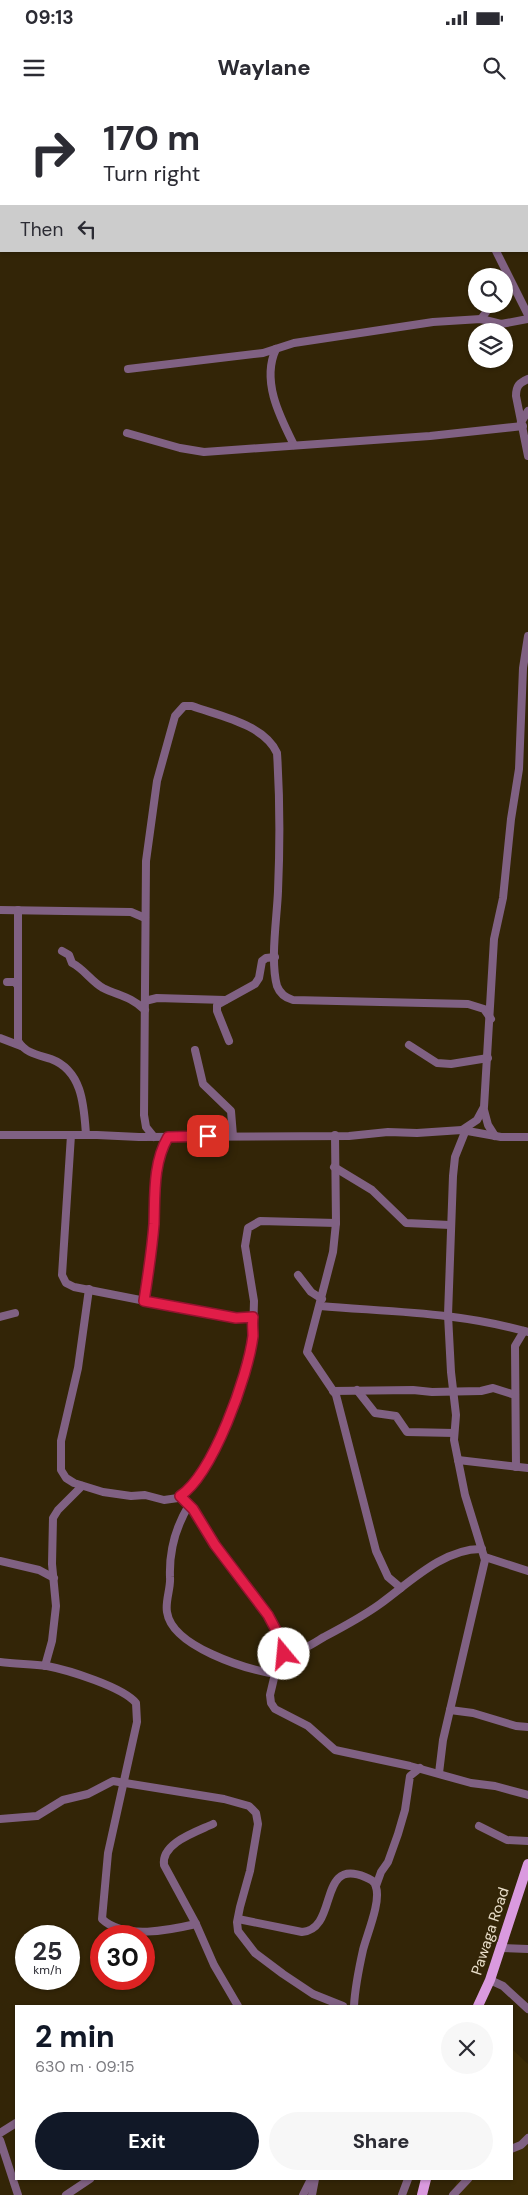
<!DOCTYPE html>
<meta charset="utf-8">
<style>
body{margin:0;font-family:"DM Sans",sans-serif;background:#f7f7f7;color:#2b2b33;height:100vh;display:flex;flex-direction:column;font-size:19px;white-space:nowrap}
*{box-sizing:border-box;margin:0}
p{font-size:16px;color:#7c7c81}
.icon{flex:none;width:28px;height:28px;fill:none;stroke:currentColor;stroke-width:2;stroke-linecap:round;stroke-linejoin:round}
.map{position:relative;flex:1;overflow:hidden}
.sheet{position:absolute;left:15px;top:1905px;width:498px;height:175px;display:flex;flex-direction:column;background:#fff;border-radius:0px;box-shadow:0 1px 4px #0004}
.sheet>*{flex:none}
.hud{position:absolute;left:0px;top:0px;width:529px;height:152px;box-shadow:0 1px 4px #0004;background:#fff;color:#2b2b33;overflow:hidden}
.controls{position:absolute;left:468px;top:168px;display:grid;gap:10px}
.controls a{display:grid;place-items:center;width:45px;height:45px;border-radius:50%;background:#fff;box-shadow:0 1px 4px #0004;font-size:25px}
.speed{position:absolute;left:15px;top:1825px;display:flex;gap:10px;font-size:25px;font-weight:700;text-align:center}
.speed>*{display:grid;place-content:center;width:65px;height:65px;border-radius:50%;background:#fff;box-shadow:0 1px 4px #0004;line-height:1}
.speed small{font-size:12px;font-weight:400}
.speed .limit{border:8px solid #d22;background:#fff;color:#111}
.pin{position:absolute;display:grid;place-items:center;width:42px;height:42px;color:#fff;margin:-21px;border-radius:10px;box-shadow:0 2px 8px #0006}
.me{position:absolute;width:55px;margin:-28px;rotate:343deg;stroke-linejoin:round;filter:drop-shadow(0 0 4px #0008)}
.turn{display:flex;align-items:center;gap:18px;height:105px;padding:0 20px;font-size:22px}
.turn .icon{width:65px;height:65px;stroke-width:2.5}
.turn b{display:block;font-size:35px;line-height:42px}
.then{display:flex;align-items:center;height:48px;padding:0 20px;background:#0003;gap:10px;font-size:19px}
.round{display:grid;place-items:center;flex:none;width:52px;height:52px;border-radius:26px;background:#f7f7f7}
.headline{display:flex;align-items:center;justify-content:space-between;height:85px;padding:0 20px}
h1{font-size:30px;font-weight:800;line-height:38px;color:#111827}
.action{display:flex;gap:10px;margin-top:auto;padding:10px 20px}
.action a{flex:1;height:58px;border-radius:30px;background:#111827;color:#fff;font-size:20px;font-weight:800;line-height:58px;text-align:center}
.action a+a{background:#f7f7f7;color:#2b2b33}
.status{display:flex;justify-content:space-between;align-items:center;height:35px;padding:0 25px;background:#fff;direction:ltr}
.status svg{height:14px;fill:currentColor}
header{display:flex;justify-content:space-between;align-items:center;height:65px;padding:0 20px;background:#fff;font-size:22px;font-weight:800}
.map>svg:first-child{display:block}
</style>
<div class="status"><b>09:13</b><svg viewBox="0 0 49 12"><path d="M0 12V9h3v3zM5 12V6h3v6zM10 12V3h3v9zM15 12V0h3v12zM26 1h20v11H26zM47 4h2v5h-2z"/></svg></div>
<header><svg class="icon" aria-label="menu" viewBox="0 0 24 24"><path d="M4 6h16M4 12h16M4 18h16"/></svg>Waylane<svg class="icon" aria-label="search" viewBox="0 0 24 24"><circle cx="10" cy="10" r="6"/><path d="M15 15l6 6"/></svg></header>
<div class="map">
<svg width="528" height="2095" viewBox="0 0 528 2095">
<rect width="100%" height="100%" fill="#332507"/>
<path fill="#3c2c06" d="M511 1948 528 1964V2095H453L457 2079H511Z"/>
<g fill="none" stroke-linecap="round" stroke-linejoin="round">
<g stroke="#806183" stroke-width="8">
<path d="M383 0 384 1"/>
<path d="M496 151 528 215"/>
<path d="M481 219 492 204"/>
<path d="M276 249C261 281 280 317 294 345"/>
<path d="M128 269 263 253 294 243 433 222 481 219 501 224 528 219"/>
<path d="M528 279C519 283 516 286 516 296L528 356"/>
<path d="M521 322 528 311"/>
<path d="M127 333 180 348 204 352 430 336 523 326"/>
<path d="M0 810 131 812 145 818"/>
<path d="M18 810V886"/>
<path d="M62 851 69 855 72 863C84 869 91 881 103 888 119 896 130 896 145 910"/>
<path d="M7 882H15L18 886V941C26 954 39 955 51 959 83 971 84 1007 86 1035"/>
<path d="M145 901 157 898 225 900"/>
<path d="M0 938 21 946"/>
<path d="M229 941 217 911V905L255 884 259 878 262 861 266 858 275 857"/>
<path d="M409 945 437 963 451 964 488 958"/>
<path d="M195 950 203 984 231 1011 233 1036"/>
<path d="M484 1010 488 1025 495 1036"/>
<path d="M462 1030 477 1020 484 1007 494 839 503 798 511 719 519 669 523 568 528 536"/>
<path d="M0 1035H97L139 1037 349 1036 388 1032 417 1033 462 1030 501 1037H528"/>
<path d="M71 1035 62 1175 66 1183 74 1187 227 1217 243 1218 253 1217"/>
<path d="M335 1035 336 1123 333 1152 307 1252 336 1295 376 1451 388 1477 401 1488"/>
<path d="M154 1037 146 1027 144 1015 146 761 157 681 175 616 184 606H192C219 616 264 624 277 653 280 699 280 745 278 791 277 818 270 860 277 886 280 894 286 898 293 900L468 904 484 909 491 919"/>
<path d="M334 1067 372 1090 406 1123 450 1125"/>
<path d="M298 1175 311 1192 322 1199"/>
<path d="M89 1189 78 1268 61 1341V1370L66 1378 74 1383 103 1392 131 1396 145 1395 164 1400 178 1398 193 1385 208 1364 227 1321 247 1264 253 1234 254 1201 245 1146 248 1128 260 1121 336 1123"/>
<path d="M144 1201 154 1124 158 1063 168 1037"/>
<path d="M320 1206C392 1212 458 1212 528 1232"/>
<path d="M0 1217 15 1213"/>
<path d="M357 1290 375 1313 396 1316 407 1332 454 1333"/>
<path d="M333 1291 413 1290 432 1292 481 1291 493 1288 515 1295"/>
<path d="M458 1360 528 1368"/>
<path d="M516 1367 515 1246 524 1231"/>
<path d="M180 1396 197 1414 215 1445 272 1521 283 1545 289 1551C302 1552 314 1543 324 1537 343 1527 362 1517 380 1504 409 1483 444 1448 482 1449"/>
<path d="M189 1405C175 1428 169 1450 170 1477 171 1488 165 1501 167 1512 172 1547 246 1569 275 1574"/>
<path d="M485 1457 528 1471"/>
<path d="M0 1461 39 1470 54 1478"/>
<path d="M286 1549 275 1574 270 1595 271 1603 275 1609 308 1626 335 1650 410 1666 471 1683 495 1686 528 1695"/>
<path d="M0 1562C15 1564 31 1564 47 1566 68 1570 123 1587 136 1603L137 1622 108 1753 102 1819C124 1840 170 1830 196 1824"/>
<path d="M45 1566 52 1541 56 1506 52 1464 53 1418 58 1410 82 1386"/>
<path d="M450 1610 473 1613 516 1626 528 1627"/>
<path d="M439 1673 443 1640 485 1460 465 1395 454 1340 456 1315 451 1272 448 1215 453 1076 455 1057 465 1032"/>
<path d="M0 1719 37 1716 63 1700 88 1694 113 1681 224 1699 249 1706 256 1713 258 1724 250 1771 240 1807 237 1822 238 1831 255 1853 283 1874 313 1894 343 1906"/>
<path d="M213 1724C196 1732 161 1743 164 1765L196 1824 214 1865 238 1906"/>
<path d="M479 1726 507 1740 528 1741"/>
<path d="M376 1786 381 1772 388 1762 398 1734 405 1710 410 1676 420 1668"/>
<path d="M238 1819 302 1832C339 1829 317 1757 365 1777 370 1779 375 1781 376 1787 381 1802 367 1834 363 1850 359 1868 355 1887 354 1906"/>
<path d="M500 1848 528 1849"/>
<path d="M490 1880 503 1886 528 1909"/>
<path d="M0 2033 16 2023"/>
<path d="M0 2040 18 2095"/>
<path d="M511 2049 521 2045 528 2038"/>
<path d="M66 2095 90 2079"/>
<path d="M303 2095 311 2079"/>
<path d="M312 2095 315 2079"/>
<path d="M402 2095 408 2079"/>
<path d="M453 2095 468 2079"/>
</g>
<g stroke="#da9adf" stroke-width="10">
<path d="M478 1906 490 1880 528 1764"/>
<path d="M422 2095 426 2079"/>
</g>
</g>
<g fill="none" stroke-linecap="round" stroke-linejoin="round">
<defs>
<path id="route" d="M208 1036 168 1037C153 1063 155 1094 154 1124 152 1150 148 1175 144 1201L236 1218 253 1217C252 1223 253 1230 253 1236 248 1276 213 1374 180 1396L193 1409 215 1445 268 1515 286 1549 284 1554"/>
</defs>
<use href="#route" stroke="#92132f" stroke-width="12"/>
<use href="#route" stroke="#e11d48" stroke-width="9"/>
</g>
<g text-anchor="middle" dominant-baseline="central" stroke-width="4" stroke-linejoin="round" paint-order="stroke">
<g font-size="15" fill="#e9dec9" stroke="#332507">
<text transform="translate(490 1831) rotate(-72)">Pawaga Road</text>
</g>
</g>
</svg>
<div class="controls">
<a><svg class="icon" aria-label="search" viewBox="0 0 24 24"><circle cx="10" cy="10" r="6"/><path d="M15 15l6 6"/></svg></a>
<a><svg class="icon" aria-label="layers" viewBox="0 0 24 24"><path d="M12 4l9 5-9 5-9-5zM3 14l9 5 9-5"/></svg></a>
</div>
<div class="speed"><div>25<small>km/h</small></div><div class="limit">30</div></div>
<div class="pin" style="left:208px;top:1036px;background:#d93025"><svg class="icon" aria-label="arrive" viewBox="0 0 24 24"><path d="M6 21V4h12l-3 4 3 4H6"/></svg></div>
<svg class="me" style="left:284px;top:1554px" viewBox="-20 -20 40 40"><circle r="19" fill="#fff"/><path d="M0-13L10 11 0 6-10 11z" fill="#e11d48"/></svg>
<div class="hud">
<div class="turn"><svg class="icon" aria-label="right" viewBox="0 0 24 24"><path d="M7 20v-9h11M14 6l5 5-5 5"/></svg><div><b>170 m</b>Turn right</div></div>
<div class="then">Then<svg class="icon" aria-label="left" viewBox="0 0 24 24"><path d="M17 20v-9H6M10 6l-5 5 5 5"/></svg></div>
</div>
<section class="sheet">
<div class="headline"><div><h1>2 min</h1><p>630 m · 09:15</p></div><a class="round"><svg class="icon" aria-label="close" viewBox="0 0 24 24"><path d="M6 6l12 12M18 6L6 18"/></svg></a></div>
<div class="action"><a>Exit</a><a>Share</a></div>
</section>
</div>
